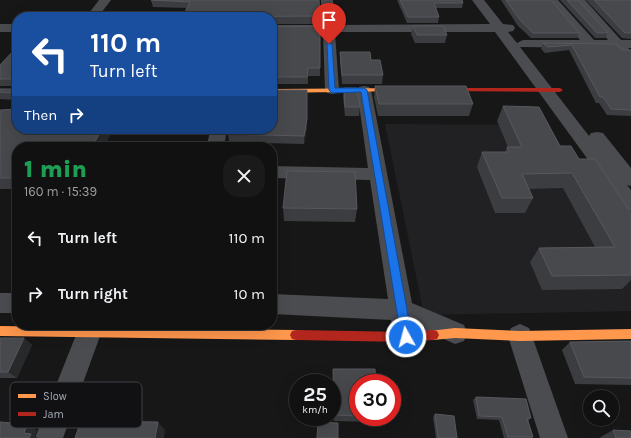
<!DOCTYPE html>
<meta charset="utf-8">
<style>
body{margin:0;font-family:Karla,sans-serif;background:#1a1a1a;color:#f1f3f6;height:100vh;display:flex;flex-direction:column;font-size:15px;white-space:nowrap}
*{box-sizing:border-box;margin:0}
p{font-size:13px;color:#9c9d9f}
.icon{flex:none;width:22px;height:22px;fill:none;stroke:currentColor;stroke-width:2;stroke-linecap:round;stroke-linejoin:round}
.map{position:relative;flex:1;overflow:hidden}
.panel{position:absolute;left:12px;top:142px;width:265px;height:188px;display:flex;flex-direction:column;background:#111;border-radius:16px;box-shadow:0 4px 16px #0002,0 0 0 1px #303131}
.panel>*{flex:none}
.hud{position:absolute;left:12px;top:12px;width:265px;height:122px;border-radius:16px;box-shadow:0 4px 16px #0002,0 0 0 1px #303131;background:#1a4fa0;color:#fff;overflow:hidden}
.buttons{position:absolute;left:583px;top:390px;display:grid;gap:8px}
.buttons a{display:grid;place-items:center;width:36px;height:36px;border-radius:50%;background:#111;box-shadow:0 4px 16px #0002,0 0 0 1px #303131;font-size:20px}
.speed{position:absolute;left:289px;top:374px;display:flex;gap:8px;font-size:20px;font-weight:700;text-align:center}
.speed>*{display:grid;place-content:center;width:52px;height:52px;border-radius:50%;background:#111;box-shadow:0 4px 16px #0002,0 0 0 1px #303131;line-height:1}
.speed small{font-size:10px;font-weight:400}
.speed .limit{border:6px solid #d22;background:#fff;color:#111}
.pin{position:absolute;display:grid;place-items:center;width:34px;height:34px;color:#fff;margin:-41px -17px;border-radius:50% 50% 50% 0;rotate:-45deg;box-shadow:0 0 4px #0007}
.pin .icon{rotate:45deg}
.me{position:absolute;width:44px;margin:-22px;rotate:353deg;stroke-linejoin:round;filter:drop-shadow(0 0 3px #0008)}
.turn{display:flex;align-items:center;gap:14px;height:84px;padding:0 12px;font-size:18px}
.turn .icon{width:52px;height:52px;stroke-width:2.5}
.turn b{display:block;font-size:28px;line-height:34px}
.then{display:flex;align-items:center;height:38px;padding:0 12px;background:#0003;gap:8px;font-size:15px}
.round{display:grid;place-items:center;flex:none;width:42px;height:42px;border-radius:16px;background:#1a1a1a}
.headline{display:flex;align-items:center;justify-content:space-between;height:68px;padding:0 12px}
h1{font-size:24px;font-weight:800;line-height:30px;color:#1e9e55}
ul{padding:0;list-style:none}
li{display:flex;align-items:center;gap:12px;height:56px;padding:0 12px}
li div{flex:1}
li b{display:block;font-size:15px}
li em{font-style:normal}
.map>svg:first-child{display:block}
</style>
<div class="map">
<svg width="631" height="438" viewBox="0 0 631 438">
<rect width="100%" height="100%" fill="#171717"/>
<path fill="#212124" d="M385 124 548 125 631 256V311L424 315Z"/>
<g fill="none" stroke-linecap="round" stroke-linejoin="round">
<g fill="#4b4c50" fill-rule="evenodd">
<path d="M99 0H111L98 17H86Z"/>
<path d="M321 0H333L334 25 490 24 472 0H484L503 24 513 25 515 28 513 31 508 32 517 43 523 40H580L546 0H558L594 40H608L573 0H585L621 40H631V48H628L631 51 629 54H619L614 48 520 47 589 136 591 133 597 132 603 133 631 168V186L627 185 631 190V211L624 209 495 32H335L339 90 337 93 332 94 327 93 325 90 323 32 272 33V25H322Z"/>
<rect x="0" y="24" width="17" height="8"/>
<path d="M364 86 369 87 371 90 412 303 464 325 467 333 464 341 455 344 417 327 418 337 415 345 406 349 397 345 394 337 391 320 272 314V294L388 299 370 180 272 178V166L368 168 357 90 359 87Z"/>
<path d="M211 129H227L224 147H206Z"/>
<rect x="0" y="293" width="17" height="20"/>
<path d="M520 324 529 328 532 336 568 438H540L508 336 511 328Z"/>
<path d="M80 325H104L63 438H35Z"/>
</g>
<g fill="#ff974d" fill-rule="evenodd">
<path d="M404 88 407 90 406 91 272 93V89Z"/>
<path d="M0 326 296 330 300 331 302 335 300 339 296 340 0 336Z"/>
<path d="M455 328 520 331 631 329V339L520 341 455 338 433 340 429 339 427 335 429 331Z"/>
</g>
<g fill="#b3261e" fill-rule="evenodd">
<path d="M437 88H560L563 90 560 92 435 91 434 90Z"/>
<path d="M296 330 406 332 433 330 437 331 439 335 437 339 433 340 406 342 296 340 292 339 290 335 292 331Z"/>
</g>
</g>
<g fill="#3c3d40">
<path d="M151 0H319L320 24H272V17H183L186 8 153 7Z"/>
<path d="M397 0H462L463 3 462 8H436L439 17 438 23H407Z"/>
<path d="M501 0H551L579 33 577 38H531L518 26Z"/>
<path d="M560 0H578L608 33 605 38H595Z"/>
<path d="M586 0H631V39L622 38Z"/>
<path d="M320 26V76H308V84H272V27Z"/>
<path d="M413 26 447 35 445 43H415L411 34Z"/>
<path d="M543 43 616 44 622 50H631V116L607 115 599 103H596L569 50 545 53 541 49Z"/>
<path d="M17 47V97L15 100 0 99V89H14V86H0V65Z"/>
<path d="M340 52 371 60 383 75 382 84H342L340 61Z"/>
<path d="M375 86 473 104 469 116H378L374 97Z"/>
<path d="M344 88 360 107 359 116H345L343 97Z"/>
<path d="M503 106 579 159 631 213V280L622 289 542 290 530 262 539 248 595 247 563 188 529 189 533 198 525 213H495L477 167 482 152H505L507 147H508L497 121Z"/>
<path d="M0 110 113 129 104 147H17V189H0Z"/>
<path d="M307 127 304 144 229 142 228 134Z"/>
<path d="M283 208 357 209 355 222 284 221Z"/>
<path d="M0 338H24L32 345 17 378H0Z"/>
<path d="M631 341V385L575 384 562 350 570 342Z"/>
<path d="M333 369 358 383V417H379L377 422 334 421 333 376Z"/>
<path d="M476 397 531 418 528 421 533 437 532 438H504L499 420 477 419 473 400Z"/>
<path d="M435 414 457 438H436L433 417Z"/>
<path d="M613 430 631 438H599Z"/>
</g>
<g fill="#28292a">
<path d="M17 86V97L15 100 10 93Z"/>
<path d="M307 97V127L304 144V136Z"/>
<path d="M102 129H113L104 147H92Z"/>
<path d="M24 338 32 345 17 378 8 372Z"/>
<path d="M158 422 165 430 164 438H155Z"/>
<path d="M27 424 37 430 35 436 38 438H29L24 433Z"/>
</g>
<g fill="#48494d" stroke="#57595e">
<path d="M151 0H319L320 16 183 17 190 2Z"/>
<path d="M400 0H462L463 3H434L439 17H408Z"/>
<path d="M506 0H551L579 33H533L520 20Z"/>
<path d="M567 0H578L608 33H597Z"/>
<path d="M594 0H631V33H625Z"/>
<path d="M320 26V68H308L307 77H272V27Z"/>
<path d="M413 26H443L447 35H417Z"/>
<path d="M543 43 616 44 622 50H631V110L611 109 603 97H600L572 45 547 47Z"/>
<path d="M17 47V86L10 93 0 92V89H14V79H0V65Z"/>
<path d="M340 52H370L371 60H380L383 75H342Z"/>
<path d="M375 86H466L473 104H379Z"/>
<path d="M344 88H357L360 107H345Z"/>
<path d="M272 90H307V119L304 136 228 134 229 129H272Z"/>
<path d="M503 106 539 107 560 146H571L579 159H595L631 213V264H629L631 267V275L552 276 539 248 615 247 572 173 522 174 533 198H502L482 152H509L507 147H522Z"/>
<path d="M17 109V129H102L92 147H17V178H0V110Z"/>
<path d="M287 171 355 172 357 209 283 208Z"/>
<path d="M0 338H24L8 372H0Z"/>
<path d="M631 341V378L584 377 570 342Z"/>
<path d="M333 369H375L376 383H358V416L334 415Z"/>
<path d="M476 397 526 399 531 418H527L533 437H508L502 417 479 416Z"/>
<path d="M435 414 454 416 457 438H438Z"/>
<path d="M81 421 158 422 155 438H75Z"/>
<path d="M0 422 27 424 24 433 31 434 29 438H0Z"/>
<path d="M318 422 338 423V438H317Z"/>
<path d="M613 430 631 431V438H616Z"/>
</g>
<path fill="#1a73e8" stroke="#114b97" d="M327 43 332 44 335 88H364L367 90 412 337 410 341 406 342 402 341 401 337 361 92 332 93 329 90Z"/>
<rect x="10" y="382" width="132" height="46" rx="6" fill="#111113" stroke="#3e4045" stroke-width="1"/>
<rect x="18" y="394" width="18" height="4" fill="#ff974d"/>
<rect x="18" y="412" width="18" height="4" fill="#b3261e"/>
<g font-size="11" fill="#a8adb8">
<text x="43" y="400">Slow</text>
<text x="43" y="418">Jam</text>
</g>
</svg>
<div class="buttons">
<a><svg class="icon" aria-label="search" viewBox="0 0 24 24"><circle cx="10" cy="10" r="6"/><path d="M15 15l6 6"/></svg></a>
</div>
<div class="speed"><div>25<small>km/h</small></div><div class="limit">30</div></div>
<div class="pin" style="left:329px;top:44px;background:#d93025"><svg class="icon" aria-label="arrive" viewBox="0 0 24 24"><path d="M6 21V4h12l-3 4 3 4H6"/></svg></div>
<svg class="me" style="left:406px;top:337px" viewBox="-20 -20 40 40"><circle r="17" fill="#1a73e8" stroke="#fff" stroke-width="3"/><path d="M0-11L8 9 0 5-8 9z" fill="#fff"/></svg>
<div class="hud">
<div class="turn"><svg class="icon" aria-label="left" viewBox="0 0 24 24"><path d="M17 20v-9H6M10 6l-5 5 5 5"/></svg><div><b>110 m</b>Turn left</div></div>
<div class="then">Then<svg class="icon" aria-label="right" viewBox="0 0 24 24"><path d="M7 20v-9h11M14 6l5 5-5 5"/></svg></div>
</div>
<section class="panel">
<div class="headline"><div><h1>1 min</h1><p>160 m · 15:39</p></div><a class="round"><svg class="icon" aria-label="close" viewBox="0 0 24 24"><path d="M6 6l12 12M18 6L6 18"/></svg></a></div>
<ul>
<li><svg class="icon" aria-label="left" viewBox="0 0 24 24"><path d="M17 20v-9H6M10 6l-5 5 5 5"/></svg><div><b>Turn left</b></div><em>110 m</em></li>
<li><svg class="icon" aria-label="right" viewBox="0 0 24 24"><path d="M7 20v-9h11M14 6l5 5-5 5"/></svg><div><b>Turn right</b></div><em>10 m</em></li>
</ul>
</section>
</div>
